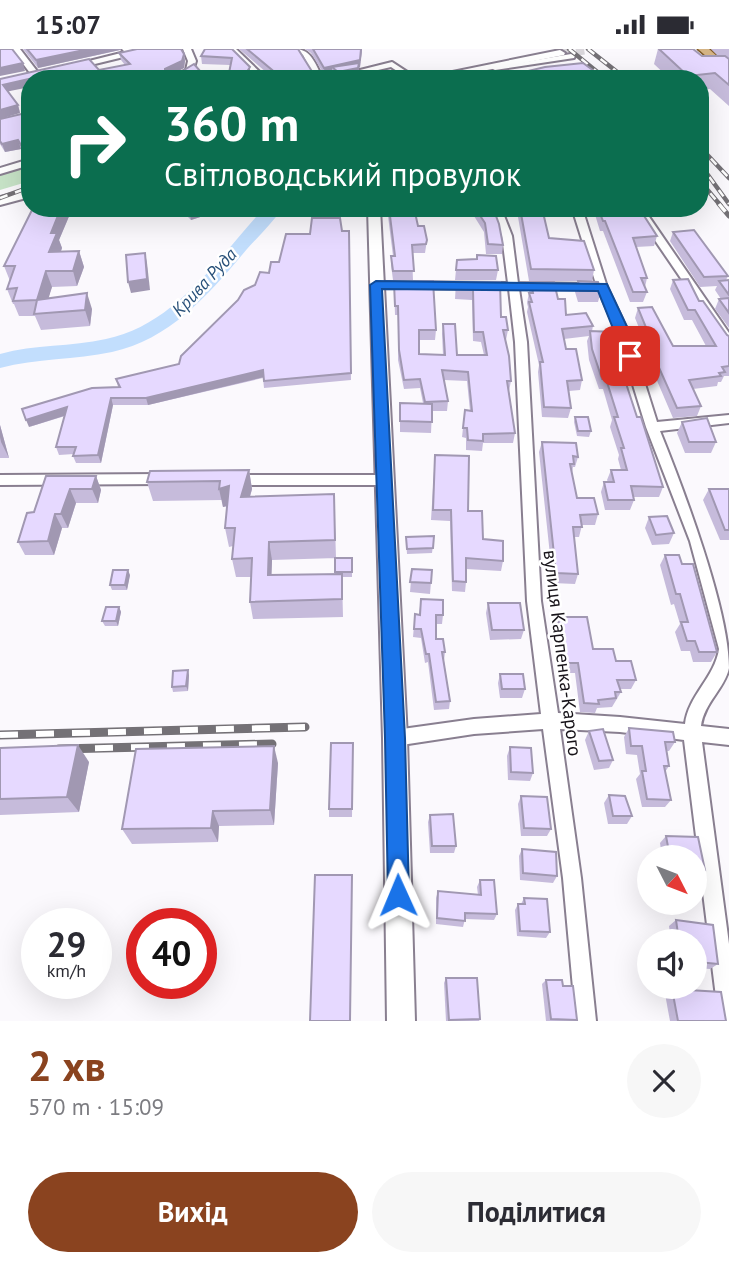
<!DOCTYPE html>
<html lang="uk">
<meta charset="utf-8">
<style>
body{margin:0;font-family:"PT Sans",sans-serif;background:#f7f7f7;color:#2b2b33;height:100vh;display:flex;flex-direction:column;font-size:26px;white-space:nowrap}
*{box-sizing:border-box;margin:0}
p{font-size:23px;color:#7c7c81}
.icon{flex:none;width:38px;height:38px;fill:none;stroke:currentColor;stroke-width:2;stroke-linecap:round;stroke-linejoin:round}
.map{position:relative;height:972px;overflow:hidden}
.sheet{display:flex;flex-direction:column;background:#fff;flex:1}
.sheet>*{flex:none}
.banner{position:absolute;left:21px;top:21px;width:688px;height:147px;border-radius:28px;box-shadow:0 7px 28px #0002;background:#0b6e4f;color:#fff;overflow:hidden}
.needle{width:46px;rotate:132deg}
.buttons{position:absolute;left:637px;top:796px;display:grid;gap:14px}
.buttons a{display:grid;place-items:center;width:70px;height:70px;border-radius:50%;background:#fff;box-shadow:0 7px 28px #0002;font-size:35px}
.speed{position:absolute;left:21px;top:859px;display:flex;gap:14px;font-size:35px;font-weight:700;text-align:center}
.speed>*{display:grid;place-content:center;width:91px;height:91px;border-radius:50%;background:#fff;box-shadow:0 7px 28px #0002;line-height:1}
.speed small{font-size:18px;font-weight:400}
.speed .limit{border:10px solid #d22;background:#fff;color:#111}
.pin{position:absolute;display:grid;place-items:center;width:60px;height:60px;color:#fff;margin:-30px;border-radius:14px;box-shadow:0 4px 10px #0006}
.me{position:absolute;width:77px;margin:-38px;rotate:359deg;stroke-linejoin:round;filter:drop-shadow(0 0 5px #0008)}
.turn{display:flex;align-items:center;gap:24px;height:147px;padding:0 28px;font-size:32px}
.turn .icon{width:91px;height:91px;stroke-width:2.5}
.turn b{display:block;font-size:49px;line-height:60px}
.round{display:grid;place-items:center;flex:none;width:74px;height:74px;border-radius:37px;background:#f7f7f7}
.headline{display:flex;align-items:center;justify-content:space-between;height:119px;padding:0 28px}
h1{font-size:42px;font-weight:600;line-height:52px;color:#8a431f}
.primary-button{display:flex;gap:14px;margin-top:auto;padding:14px 28px}
.primary-button a{flex:1;height:80px;border-radius:42px;background:#8a431f;color:#fff;font-size:28px;font-weight:600;line-height:80px;text-align:center}
.primary-button a+a{background:#f7f7f7;color:#2b2b33}
.status{display:flex;justify-content:space-between;align-items:center;height:49px;padding:0 35px;background:#fff;direction:ltr}
.status svg{height:19px;fill:currentColor}
.map>svg:first-child{display:block}
</style>
<div class="status"><b>15:07</b><svg viewBox="0 0 49 12"><path d="M0 12V9h3v3zM5 12V6h3v6zM10 12V3h3v9zM15 12V0h3v12zM26 1h20v11H26zM47 4h2v5h-2z"/></svg></div>
<div class="map">
<svg width="729" height="972" viewBox="0 0 729 972">
<rect width="100%" height="100%" fill="#fbf9fd"/>
<path fill="#c7e3c7" d="M30 114V132L0 141V123Z"/>
<g fill="none" stroke-linecap="round" stroke-linejoin="round">
<path fill="#c2defd" fill-rule="evenodd" d="M264 159H283C272 174 259 187 247 200 210 244 171 290 112 303 75 311 37 309 0 319V305C35 295 71 298 106 290 175 276 219 208 264 159Z"/>
<path stroke="#d9d6db" stroke-width="11" stroke-dasharray="11 5" stroke-linecap="butt" d="M560 4 584 0"/>
<defs>
<g id="street">
<path d="M12 0H20L40 26 39 28H33Z"/>
<path d="M183 0H191L196 12 193 22 179 30H168L186 21 188 12Z"/>
<path d="M228 0H236L267 30H258Z"/>
<path d="M295 0C312 0 316 17 323 30H315L303 6Z"/>
<path d="M571 5 575 7 574 9 495 21 491 19Z"/>
<path d="M392 13 418 30H409L391 18 339 30H324Z"/>
<path d="M30 110V116L0 125V119Z"/>
<path d="M491 159H501L512 187 518 234 596 235 572 159H582L607 238 629 284 657 373 729 366V374L660 382C683 439 729 560 729 619 725 639 704 654 701 677L729 680V696L702 693 729 895V972H719L684 691 620 683 560 680 581 829 596 972H576L563 829 543 680 474 685 395 697 389 695 387 689 389 683 395 681 474 670 541 665 527 552 515 293 509 240 376 239 371 236 376 233 508 234 502 187ZM519 240H598L617 284 646 378 690 492 719 600C715 628 688 647 685 675L620 668 558 664 541 552 527 293Z"/>
<path d="M633 159H643L729 284V296L725 294Z"/>
<path d="M165 425 172 430 165 435 0 436V426Z"/>
<path d="M234 426H383L390 431 383 436H234L227 431Z"/>
</g>
<g id="secondary">
<path d="M122 0H132L136 5 66 22 61 19 125 3Z"/>
<path d="M560 1 565 4 564 6 441 30H418Z"/>
<path d="M30 140V148L0 156V148Z"/>
<path d="M368 159H380L407 689 415 972H387L383 689Z"/>
</g>
<path id="primary" d="M698 0H709L729 18V27Z"/>
</defs>
<use href="#street" stroke="#897f90" stroke-width="4"/>
<use href="#secondary" stroke="#897f90" stroke-width="4"/>
<use href="#primary" stroke="#7f5a29" stroke-width="3"/>
<use href="#street" fill="#fff" fill-rule="evenodd"/>
<use href="#secondary" fill="#fff" fill-rule="evenodd"/>
<use href="#primary" fill="#d4b384" fill-rule="evenodd"/>
<defs>
<g id="rail-far2">
<path d="M569 0 606 30"/>
<path d="M588 0 626 30"/>
<path d="M700 98 729 129"/>
<path d="M700 115 729 155"/>
<path d="M700 132 721 157"/>
<path d="M0 149 30 138"/>
</g>
<path id="rail-far1" d="M719 155 729 167"/>
<g id="rail">
<path d="M0 686 305 678"/>
<path d="M59 700 272 695"/>
</g>
</defs>
<use href="#rail-far2" stroke="#747176" stroke-width="4.5"/>
<use href="#rail-far1" stroke="#747176" stroke-width="5"/>
<use href="#rail" stroke="#747176" stroke-width="9"/>
<use href="#rail-far2" stroke="#fff" stroke-width="2.5" stroke-dasharray="8" stroke-linecap="butt"/>
<use href="#rail-far1" stroke="#fff" stroke-width="3.5" stroke-dasharray="10" stroke-linecap="butt"/>
<use href="#rail" stroke="#fff" stroke-width="6" stroke-dasharray="18" stroke-linecap="butt"/>
</g>
<g fill="#c6bbdb">
<path d="M23 0H121L120 1 38 19Z"/>
<path d="M232 0 250 26 248 30H228L230 16 202 15 201 7Z"/>
<path d="M239 0H298L313 24V30H274Z"/>
<path d="M305 0H362L360 18 359 19 358 30H333L332 25 325 27 311 4Z"/>
<path d="M658 0H693L702 7H718L711 0H729V57L710 40 700 41V30H670L654 15Z"/>
<path d="M119 4 184 5 185 12 184 19 174 24 200 22 201 29 209 30H30L8 43 18 56 20 64 0 30 99 21 125 16 121 11Z"/>
<path d="M30 63V102L24 104 21 100 5 103 0 95V70Z"/>
<path d="M33 159H81L79 164 70 165 59 191 62 199 61 203 79 202 84 218 77 237 52 238 48 249 92 260 90 277 41 281 35 267H19L14 255H13L7 240 10 232 4 217Z"/>
<path d="M179 159H224L225 160 191 171Z"/>
<path d="M389 159 418 177 427 191 425 204H412L413 231H393L391 216V207H393L388 167Z"/>
<path d="M475 159H493L503 196 502 205H486L484 183 474 167Z"/>
<path d="M509 159H569L568 163 543 164 549 189 594 221 592 232H529L518 168Z"/>
<path d="M593 159H639L657 187 654 197 636 198 647 229 645 238 647 243 643 253H630L603 182H600Z"/>
<path d="M646 159H666L664 165 651 167Z"/>
<path d="M342 182H349L351 331 264 339 263 329 148 356H113L101 414H76L73 407 74 405 59 406 56 398 65 367 29 378 118 338 116 330 179 315 255 236 310 185Z"/>
<path d="M673 183 728 227 726 231H729V279L715 260 719 250H721L715 241 717 237 700 238 670 192Z"/>
<path d="M477 206 498 221 496 231H455L457 211 476 210Z"/>
<path d="M673 231 699 252 727 286 729 287V327H724L721 333H718L717 337 693 340 701 357 697 367 673 369 649 313 651 308 635 269 638 259 673 297H706L692 271H684L670 240Z"/>
<path d="M578 232 601 242 598 253H578L575 243Z"/>
<path d="M456 233H500L501 268 508 281 506 291 511 332 509 342 515 384 513 394H483L482 402 466 401V389L462 388 465 361 470 362 467 332 444 331 448 352 447 362H432L431 384 400 383V354H423L420 339 404 340 398 311V266H395L394 234 436 281 435 291H419V305L443 306 442 285 443 275 457 306H484L481 293 473 292 472 251 455 250Z"/>
<path d="M531 233 558 250 566 266 593 277 592 282 624 322 623 325 637 368 663 438 659 448H633L634 451 630 461H605L601 443 604 433H608L607 431 611 421H621L618 410 619 406 610 378 612 371 603 340H599L589 311 587 292 589 287 564 290 566 300 582 331 580 341 569 342 571 359 568 369 542 368 538 323 539 316 527 263 528 258 527 254Z"/>
<path d="M575 368 591 382 589 388 577 387 574 373Z"/>
<path d="M682 373 716 393 711 404H685L677 384Z"/>
<path d="M0 376 9 409H0Z"/>
<path d="M542 393 578 408 575 418H573L572 424 577 449 598 465 595 476H582L579 488H574L578 525 575 535 553 534 539 403Z"/>
<path d="M435 406 468 462 483 490 503 512 501 522 466 520V533L465 543 452 542 450 472 431 471Z"/>
<path d="M249 421 252 440 250 448 334 445 336 509 272 511 271 526 335 525V509H352V528H342L343 568 253 570 250 553 251 528H236L232 510 233 497 229 498 225 479 227 457 223 458 222 451 153 452 147 433Z"/>
<path d="M46 427H96L101 441 98 454H76L68 479H62L54 506H25L18 493 34 463Z"/>
<path d="M709 440H729V491H720L703 451Z"/>
<path d="M649 468 674 484 669 495 652 496 645 479Z"/>
<path d="M434 487 432 504 407 505 406 488Z"/>
<path d="M665 506 682 515 717 603 711 613H693L690 602H681L675 583 680 575 674 555 671 556 660 516Z"/>
<path d="M412 520 432 521 430 545 410 543Z"/>
<path d="M130 526 127 541H112L110 536Z"/>
<path d="M421 550 443 566 442 575H436V590L445 603 444 612 450 652 449 660 434 661 428 613 425 614 421 589 413 588 415 565H419Z"/>
<path d="M488 554 524 581 521 590 490 591 486 564Z"/>
<path d="M119 558 121 563 118 577H105L102 572Z"/>
<path d="M558 568 593 600 616 612 636 631 631 640H620L621 643 612 658 597 659 595 664 580 663 575 624H560L555 577Z"/>
<path d="M500 625 525 640 522 649H500L498 634Z"/>
<path d="M189 626 188 642 173 643 172 638Z"/>
<path d="M629 679 675 693 669 702H666L669 717 665 723 671 751 665 758H642L636 730 640 725 637 706 626 705 624 688Z"/>
<path d="M589 682 613 711 609 719 594 721 585 691Z"/>
<path d="M353 694 352 768H329V760Z"/>
<path d="M510 698 533 724 530 732 508 731 507 707Z"/>
<path d="M0 699 89 713 79 763 0 766Z"/>
<path d="M278 714 274 776 219 777 218 793 132 795 122 780Z"/>
<path d="M609 746 632 767 627 775H608L604 754Z"/>
<path d="M521 747 551 780 547 787H521L518 755Z"/>
<path d="M430 766 456 797 454 804H430L428 773Z"/>
<path d="M666 787 698 788 705 821 698 828 695 827V808H662L660 794Z"/>
<path d="M522 800 557 827 553 834 520 831 519 807Z"/>
<path d="M480 831 497 865 494 871 465 870 463 878 436 875V849L438 842 478 846 477 838Z"/>
<path d="M524 849 550 883 546 889 517 887 515 861 518 855H521Z"/>
<path d="M676 871 718 915 710 920 695 919V892H671L669 877Z"/>
<path d="M446 929 480 970 479 972H446L444 934Z"/>
<path d="M546 931 563 937 577 971 576 972H546L542 935Z"/>
<path d="M672 940 726 972H670L665 945Z"/>
</g>
<g fill="#a198b2">
<path d="M89 0H121L120 1 38 19 36 11Z"/>
<path d="M361 0H362L360 18 359 19 358 30H338V24L332 18V25L325 27 324 19Z"/>
<path d="M184 5 185 12 184 19 167 28 165 24V20Z"/>
<path d="M23 14 25 22 0 27V19Z"/>
<path d="M250 18V26L248 30H243Z"/>
<path d="M96 23 98 30H67Z"/>
<path d="M313 24V30H288Z"/>
<path d="M33 29 30 30V38L5 43 3 36Z"/>
<path d="M18 56 20 64 0 70V61Z"/>
<path d="M18 91 21 100 5 103 2 95Z"/>
<path d="M30 93V102L24 104 21 96Z"/>
<path d="M61 159H68L70 165 59 191 62 199 54 218 49 203 51 184Z"/>
<path d="M193 159H224L225 160 191 171 189 161Z"/>
<path d="M79 202 84 218 77 237 73 222Z"/>
<path d="M145 204 147 214 150 241 131 244 128 233Z"/>
<path d="M46 222 52 238 44 264 37 251Z"/>
<path d="M87 244 92 260 90 277 85 261Z"/>
<path d="M263 321 264 328 148 356 146 349Z"/>
<path d="M111 349 113 356 101 414 98 406Z"/>
<path d="M67 358 70 365 29 378 26 371Z"/>
<path d="M0 376 9 409 1 393 0 388Z"/>
<path d="M249 421 252 440 244 467 241 448Z"/>
<path d="M96 427 101 441 98 454 92 440Z"/>
<path d="M229 437 232 456 223 458 219 440Z"/>
<path d="M70 440 76 454 68 479 61 465Z"/>
<path d="M55 465 62 479 54 506 48 492Z"/>
<path d="M269 493 272 511 271 544 268 526Z"/>
<path d="M128 521 130 526 127 541 125 536Z"/>
<path d="M119 558 121 563 118 577 116 572Z"/>
<path d="M188 621 189 626 188 642 186 637Z"/>
<path d="M78 696 89 713 79 763 67 748Z"/>
<path d="M274 697 278 714 274 776 270 761Z"/>
<path d="M213 762 219 777 218 793 211 779Z"/>
</g>
<g fill="#e6d9ff" stroke="#a198b2" stroke-width="2">
<path d="M0 0H12L23 14 0 19Z"/>
<path d="M27 0H89L36 11Z"/>
<path d="M137 0H181L184 5 182 12 165 20V24H179L194 15 200 22 197 29 209 30H102L96 23 67 30 33 29 3 36 18 56 0 61V30L89 10 99 21 130 15 119 4Z"/>
<path d="M205 0H232L250 18 243 29H228L232 9 201 7Z"/>
<path d="M247 0H298L313 24 288 30H283Z"/>
<path d="M313 0H361L360 11 324 19Z"/>
<path d="M659 0H693L702 7H725L729 10V36L715 24 688 27Z"/>
<path d="M359 14 358 19 338 23 332 18Z"/>
<path d="M583 14 605 30H494L545 18Z"/>
<path d="M467 22 478 30H452L448 26Z"/>
<path d="M30 63V93L21 96 18 91 2 95 0 92V70Z"/>
<path d="M33 159H61L51 184H57L49 203 79 202 73 222H46L37 251 13 252 17 239 7 240 15 217H4Z"/>
<path d="M389 159H414L418 177H424L427 191 426 195 412 196 414 222H393L391 207H395Z"/>
<path d="M475 159H493L499 175 503 196 488 195 485 174Z"/>
<path d="M520 159H542L549 189 584 192 594 221 531 220Z"/>
<path d="M598 159H639L657 187 633 189 647 229H641L647 243H633L605 172H603Z"/>
<path d="M312 169H340L342 182H349L351 324 264 332 263 321 146 349H111L98 406 73 407 76 398H56L67 358 26 371 22 360 92 339 120 338 116 330 179 315 181 307 238 251 244 241 255 236 260 223 269 224 271 213H279L286 185H310Z"/>
<path d="M694 181 728 227 704 228 673 183Z"/>
<path d="M145 204 147 230 128 233 126 206Z"/>
<path d="M477 206 496 207 498 221H456L457 211 477 210Z"/>
<path d="M688 230 699 252H703L727 286 729 287V317L722 318 725 323 719 324 721 327 689 331 701 357 677 359 652 303H656L638 259 652 258 673 297H716L695 261H688L673 231Z"/>
<path d="M729 231V246L719 232Z"/>
<path d="M433 232 436 281H419V305L445 306 443 275H455L457 306H487L483 283H474L473 241H456V233H500L501 268H506L508 281H503L509 307 511 332H507L515 384 483 385V392L468 391 467 379H463L465 361 472 362 468 323 442 321 448 352 425 353 420 330 404 331 399 301 398 257H395L394 234Z"/>
<path d="M578 232 598 233 601 242H580Z"/>
<path d="M531 233H554L558 250H565L566 266 586 264 593 277 562 280 566 300H576L582 331 567 332 571 359 544 358 540 313H543L529 253H532L529 244H533Z"/>
<path d="M87 244 85 261 34 265 37 251Z"/>
<path d="M729 249V264L719 250Z"/>
<path d="M590 282 615 283 624 322H622L637 368H641L663 438 631 437 634 451H608L604 433H614L611 421H627L621 399H624L614 368H618L606 330H602L592 300Z"/>
<path d="M400 354 432 355V373L400 372Z"/>
<path d="M575 368H588L591 382H578Z"/>
<path d="M707 369 716 393H689L682 373Z"/>
<path d="M542 393 576 394 578 408 573 407 574 415H570L577 449H594L598 465 580 466 582 478H573L578 525 556 524Z"/>
<path d="M435 406 469 407 468 462H482L483 490 503 492V512L466 509V533L453 532 451 461H433Z"/>
<path d="M249 421 241 448 334 445 335 491 269 493 268 526 342 525V550L250 553 252 509 232 510 235 479H225L229 437 219 440 220 432 147 433 150 422Z"/>
<path d="M46 427H96L92 440H70L61 465H55L48 492 18 493 27 464 34 463Z"/>
<path d="M709 440H729V481H725Z"/>
<path d="M667 467 674 484 656 486 649 468Z"/>
<path d="M434 487 433 499 407 500 406 488Z"/>
<path d="M665 506H679L682 515H693L717 603H699L695 592H687L681 573H688L680 545H676Z"/>
<rect x="335" y="509" width="17" height="14"/>
<path d="M412 520 432 521 431 534 410 533Z"/>
<path d="M113 521H128L125 536H110Z"/>
<path d="M421 550 443 551V566H436V590H443L445 603H442L450 652 436 653 429 605H426L421 580H414L415 565 420 566Z"/>
<path d="M488 554H520L524 581H492Z"/>
<path d="M106 558H119L116 572H102Z"/>
<path d="M558 568H587L593 600H613L616 612H631L636 631H617L621 643H615L616 649 598 651 599 655 584 654 578 614H564Z"/>
<path d="M188 621 186 637 172 638 173 622Z"/>
<path d="M500 625H523L525 640H502Z"/>
<path d="M629 679 673 683 675 693H665L669 717H664L671 751 647 750 642 722H646L642 697H631Z"/>
<path d="M603 680 613 711 599 712 589 682Z"/>
<path d="M331 694H353L352 760H329Z"/>
<path d="M78 696 67 748 0 750V699Z"/>
<path d="M274 697 270 761 213 762 211 779 122 780 136 700Z"/>
<path d="M510 698 531 699 533 724 511 723Z"/>
<path d="M609 746 625 747 632 767H613Z"/>
<path d="M521 747 547 748 551 780 524 779Z"/>
<path d="M453 765 456 797H432L430 766Z"/>
<path d="M666 787 698 788 705 821 695 820V808H676L675 803H669Z"/>
<path d="M522 800 556 803 557 827 523 824Z"/>
<path d="M315 826H352L350 972H310Z"/>
<path d="M480 831H494L497 865 465 864V872L437 869 438 842 481 846Z"/>
<path d="M524 849 547 850 550 883 520 882 518 855H525Z"/>
<path d="M676 871 713 876 718 915 698 913 695 892H679Z"/>
<path d="M446 929H477L480 970 449 971Z"/>
<path d="M546 931H562L563 937H573L577 971 551 970Z"/>
<path d="M672 940 721 943 726 972H678Z"/>
</g>
<path fill="#1a73e8" stroke="#114b97" stroke-width="2" d="M376 232 607 235 630 284 637 307 630 312 624 307 598 242 382 240 405 689 409 846 406 853 398 856 391 853 388 846 385 689 370 236Z"/>
<g text-anchor="middle" dominant-baseline="central" stroke-width="5" stroke-linejoin="round" paint-order="stroke">
<g font-size="18" font-style="italic" fill="#29517a" stroke="#fff">
<text transform="translate(204 233) rotate(-47)">Крива Руда</text>
</g>
<g font-size="19" fill="#171319" stroke="#fff">
<text transform="translate(563 604) rotate(83)">вулиця Карпенка-Карого</text>
</g>
</g>
</svg>
<div class="buttons">
<a><svg class="needle" viewBox="-14 -14 28 28"><path d="M0-13l5 13h-10z" fill="#e53935"/><path d="M0 13l5-13h-10z" fill="#7c7c81"/></svg></a>
<a><svg class="icon" aria-label="sound" viewBox="0 0 24 24"><path d="M4 9h4l5-4v14l-5-4H4zM17 9q2 3 0 6"/></svg></a>
</div>
<div class="speed"><div>29<small>km/h</small></div><div class="limit">40</div></div>
<div class="pin" style="left:630px;top:307px;background:#d93025"><svg class="icon" aria-label="arrive" viewBox="0 0 24 24"><path d="M6 21V4h12l-3 4 3 4H6"/></svg></div>
<svg class="me" style="left:398px;top:846px" viewBox="-20 -20 40 40"><path d="M0-17L14 15 0 8-14 15z" fill="#1a73e8" stroke="#fff" stroke-width="4"/></svg>
<div class="banner">
<div class="turn"><svg class="icon" aria-label="right" viewBox="0 0 24 24"><path d="M7 20v-9h11M14 6l5 5-5 5"/></svg><div><b>360 m</b>Світловодський провулок</div></div>
</div>
</div>
<section class="sheet">
<div class="headline"><div><h1>2 хв</h1><p>570 m · 15:09</p></div><a class="round"><svg class="icon" aria-label="close" viewBox="0 0 24 24"><path d="M6 6l12 12M18 6L6 18"/></svg></a></div>
<div class="primary-button"><a>Вихід</a><a>Поділитися</a></div>
</section>
